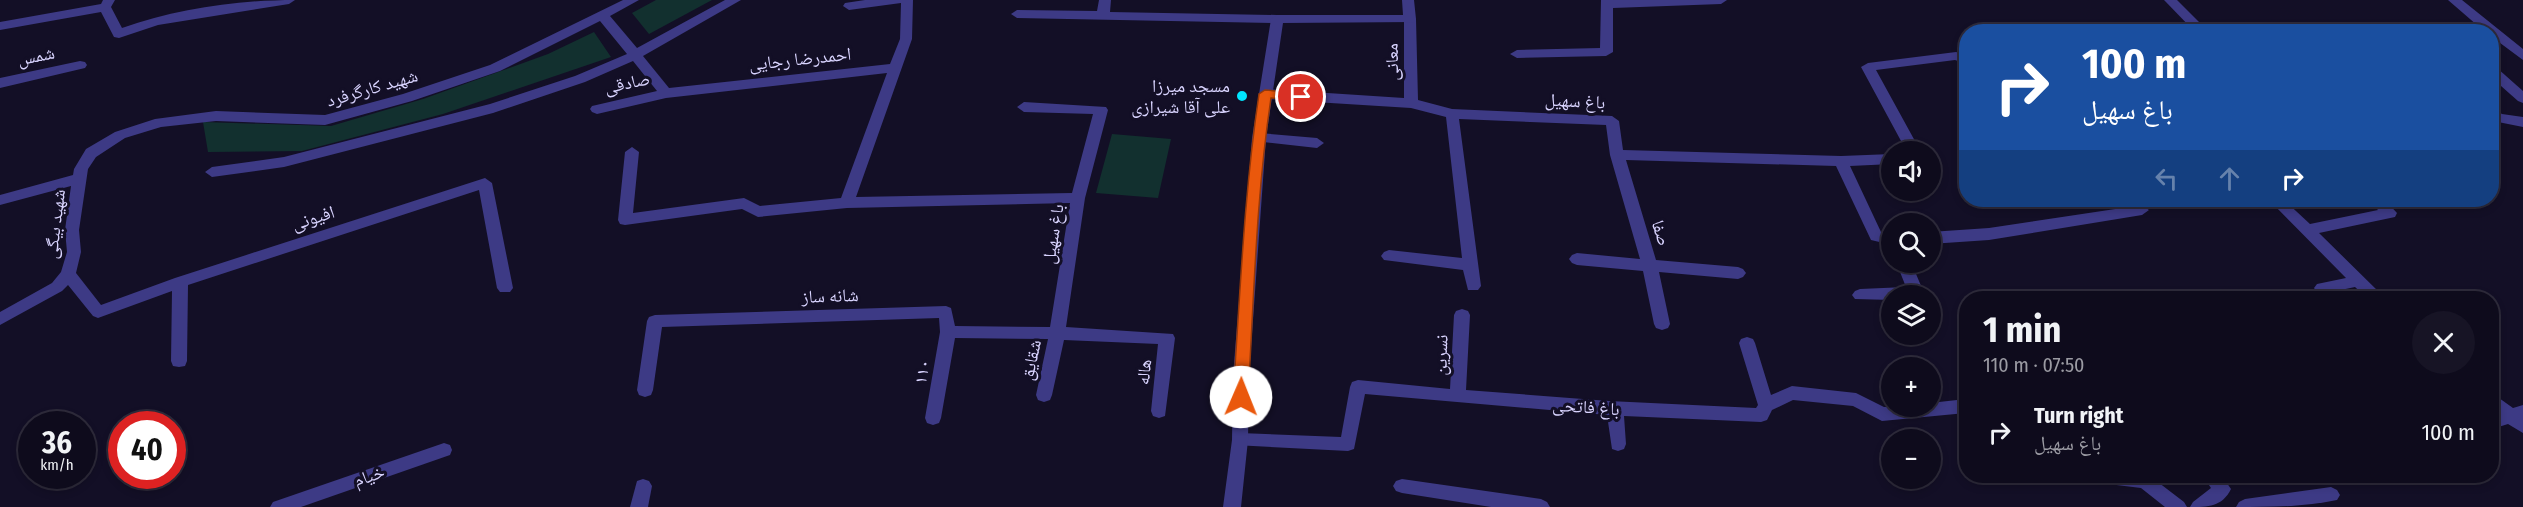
<!DOCTYPE html>
<meta charset="utf-8">
<style>
body{margin:0;font-family:"Fira Sans Condensed","Noto Naskh Arabic",sans-serif;background:#171425;color:#f1f3f6;height:100vh;display:flex;flex-direction:column;font-size:22px;white-space:nowrap}
*{box-sizing:border-box;margin:0}
p{font-size:20px;color:#9b9ba3}
.icon{flex:none;width:33px;height:33px;fill:none;stroke:currentColor;stroke-width:2;stroke-linecap:round;stroke-linejoin:round}
.map{position:relative;flex:1;overflow:hidden}
.details{position:absolute;left:1959px;top:291px;width:540px;height:192px;display:flex;flex-direction:column;background:#0e0b1c;border-radius:24px;box-shadow:0 3px 9px #0003,0 0 0 2px #2e2b3b}
.details>*{flex:none}
.hud{position:absolute;left:1959px;top:24px;width:540px;height:183px;border-radius:24px;box-shadow:0 3px 9px #0003,0 0 0 2px #2e2b3b;background:#1a4fa0;color:#fff;overflow:hidden}
.controls{position:absolute;left:1881px;top:141px;display:grid;gap:12px}
.controls a{display:grid;place-items:center;width:60px;height:60px;border-radius:50%;background:#0e0b1c;box-shadow:0 3px 9px #0003,0 0 0 2px #2e2b3b;font-size:30px}
.speed{position:absolute;left:18px;top:411px;display:flex;gap:12px;font-size:30px;font-weight:700;text-align:center}
.speed>*{display:grid;place-content:center;width:78px;height:78px;border-radius:50%;background:#0e0b1c;box-shadow:0 3px 9px #0003,0 0 0 2px #2e2b3b;line-height:1}
.speed small{font-size:15px;font-weight:400}
.speed .limit{border:9px solid #d22;background:#fff;color:#111}
.pin{position:absolute;display:grid;place-items:center;width:51px;height:51px;color:#fff;margin:-26px;border:3px solid #fff;border-radius:50%;box-shadow:0 2px 6px #0007}
.me{position:absolute;width:66px;margin:-33px;rotate:1deg;stroke-linejoin:round;filter:drop-shadow(0 0 4px #0008)}
.turn{display:flex;align-items:center;gap:21px;height:126px;padding:0 24px;font-size:27px}
.turn .icon{width:78px;height:78px;stroke-width:2.5}
.turn b{display:block;font-size:42px;line-height:51px}
.lanes{display:flex;align-items:center;height:57px;padding:0 24px;background:#0003;justify-content:center;gap:30px;direction:ltr}
.lanes .off{opacity:.35}
.round{display:grid;place-items:center;flex:none;width:63px;height:63px;border-radius:32px;background:#171425}
.headline{display:flex;align-items:center;justify-content:space-between;height:102px;padding:0 24px}
h1{font-size:36px;font-weight:700;line-height:45px}
ul{padding:0;list-style:none}
li{display:flex;align-items:center;gap:18px;height:78px;padding:0 24px}
li div{flex:1}
li b{display:block;font-size:22px}
li em{font-style:normal}
.map>svg:first-child{display:block}
</style>
<div class="map">
<svg width="2523" height="507" viewBox="0 0 2523 507">
<rect width="100%" height="100%" fill="#130f26"/>
<g fill="#12302f">
<path d="M656 0H712L649 34 632 13Z"/>
<path d="M594 32 611 57 443 114 302 151 208 152 203 122 331 126 423 99 548 54Z"/>
<path d="M1112 134 1171 139 1158 198 1096 193Z"/>
</g>
<g fill="none" stroke-linecap="round" stroke-linejoin="round">
<g fill="#3d3a85" fill-rule="evenodd">
<path d="M103 0H115L111 7 122 28C176 9 238 0 295 0L289 4 158 25 119 38 114 37 101 12 0 30V22L101 4Z"/>
<path d="M623 0H639L610 16 637 48 725 0H741L643 56 669 88 890 64 900 39 901 3 849 10 843 6 845 3 865 0H913L912 39 856 197 1072 193 1093 114 1024 112 1017 107 1024 102 1106 107 1108 110 1085 198 1066 327 1173 334 1175 338 1165 416 1159 418 1153 416 1151 411 1158 344 1064 340 1052 395 1050 400 1044 402 1038 400 1036 395 1048 339 955 338 941 418 939 423 933 425 927 423 925 418 940 332 939 318 662 327 653 390 651 395 645 397 639 395 637 390 647 321 649 317 655 315 946 306 951 308 955 326 1050 327 1070 203 847 208 758 217 742 209 625 225 620 224 618 220 625 152 632 147 639 152 633 213 744 198 760 206 841 198 887 73 666 98 597 114 592 112 590 109 592 106 657 91 633 61 585 82 493 113 284 167 212 177 205 172 212 167 284 157 490 104 575 76 627 54 600 21 500 71 412 101 325 125 216 121 161 127 125 138 96 157 88 169 79 230 81 252 76 273 101 305 175 278 485 178 492 183 513 288 510 292H500L497 288 479 190 188 285 187 361 185 366 179 367 173 366 171 361 172 291 98 318 93 316 68 285 62 291 0 325V312L52 283 61 272 67 252 65 230 71 186 0 205V195L73 175 74 169 86 149 115 132 155 119 216 111 325 115 403 94 490 65Z"/>
<path d="M1099 0H1111L1110 12 1277 15 1283 19 1277 23 1017 18 1011 14 1017 10 1097 11Z"/>
<path d="M1601 0H1727L1721 4 1613 8V52L1606 56 1517 58 1510 54 1517 50 1600 48Z"/>
<path d="M2164 0H2177L2209 32H2195Z"/>
<path d="M2448 0H2462L2523 49V60L2492 37V32H2485Z"/>
<path d="M1410 15 1416 19 1418 100 1452 109 1612 116 1619 121 1623 150 1841 156 1892 154V164L1850 166 1881 232 1892 234V245L1871 240 1836 166 1626 160 1656 260 1738 267 1743 269 1746 273 1743 277 1738 279 1659 272 1670 324 1668 328 1662 330 1656 328 1654 324 1643 271 1577 265 1572 263 1569 259 1572 255 1577 253 1640 259 1610 155 1606 125 1459 119 1481 286 1478 290H1468L1463 270 1384 260 1381 256 1384 252 1389 250 1462 258 1446 117 1411 108 1265 99 1258 94 1265 89 1404 98V19Z"/>
<path d="M1956 52 1966 55V64L1955 60 1876 70 1921 152H1907L1861 67 1868 63Z"/>
<path d="M80 61 85 62 87 65 85 68 0 88V78Z"/>
<path d="M2492 67 2497 68 2523 91V103L2518 101 2492 78Z"/>
<path d="M2492 108 2502 114 2523 117V127L2493 121Z"/>
<path d="M1259 133 1317 138 1324 143 1317 148 1254 141 1252 138 1254 135Z"/>
<path d="M2269 200H2284L2310 224 2378 210 2369 200H2385L2397 213 2395 217 2319 233 2381 294 2383 298H2367L2355 287 2322 294 2317 292 2314 288 2317 284 2346 278Z"/>
<path d="M2142 205 2149 210 2142 215 1989 240 1930 244V232L1989 228Z"/>
<path d="M1896 262H1911L1924 293 1922 296H1892V300L1855 299 1852 295 1855 291 1860 289 1906 287Z"/>
<path d="M1462 309 1468 311 1470 315 1466 390 1609 401 1756 408 1758 405 1739 343 1741 339 1747 337 1753 339 1755 343 1771 395 1792 386 1856 393 1884 407 1930 406V403L1966 399V413L1882 421 1853 406 1793 400 1772 410 1767 420 1761 422 1624 416 1626 444 1624 449 1618 451 1612 449 1607 415 1365 394 1354 449 1348 451 1234 445 1232 440 1234 435 1240 433 1341 437 1350 387 1352 382 1358 380 1450 389 1454 315 1456 311Z"/>
<path d="M2492 393 2513 408 2523 405V433L2508 424 2492 429V415L2497 414 2492 409Z"/>
<path d="M444 443 450 445 452 450 450 455 301 507H270L273 502Z"/>
<path d="M2091 476H2150L2184 502 2187 507H2165L2141 488 2100 483 2094 481Z"/>
<path d="M2203 476H2222L2231 489C2222 507 2208 507 2190 507L2193 502 2211 488Z"/>
<path d="M643 479 649 481 652 486 648 507H630L637 481Z"/>
<path d="M1402 479 1541 499 1547 502 1550 507H1491L1402 493 1396 491 1393 486 1396 481Z"/>
<path d="M2331 487 2337 490 2340 495 2337 500C2306 507 2269 507 2236 507L2239 502 2245 499Z"/>
</g>
<path fill="#3d3a85" fill-rule="evenodd" d="M1402 0H1414L1416 19 1415 22 1283 23 1266 138 1249 376 1248 440 1241 507H1223L1232 440 1233 376 1252 138 1271 19 1277 15H1403Z"/>
</g>
<path fill="#ea580c" stroke="#983908" stroke-width="1.5" d="M1265 90 1301 93 1307 97 1301 101 1271 98C1256 197 1254 298 1248 397L1246 402H1236L1233 397C1240 296 1244 194 1259 94Z"/>
<circle fill="#00e5ff" stroke="#130f26" stroke-width="2" cx="1242" cy="96" r="6"/>
<g text-anchor="middle" dominant-baseline="central" stroke-width="6" stroke-linejoin="round" paint-order="stroke">
<g font-size="18" fill="#d9d4ff" stroke="#130f26">
<text transform="translate(36 56) rotate(-12)">شمس</text>
<text transform="translate(800 59) rotate(-6)">احمدرضا رجایی</text>
<text transform="translate(1392 62) rotate(-91)">معانی</text>
<text transform="translate(627 83) rotate(-12)">صادقی</text>
<text transform="translate(372 88) rotate(-16)">شهید کارگرفرد</text>
<text transform="translate(1575 101) rotate(3)">باغ سهیل</text>
<text transform="translate(313 218) rotate(-18)">افیونی</text>
<text transform="translate(55 224) rotate(-83)">شهید بیگی</text>
<text transform="translate(1661 233) rotate(73)">صفا</text>
<text transform="translate(1053 234) rotate(-81)">باغ سهیل</text>
<text transform="translate(830 296) rotate(-2)">شانه ساز</text>
<text transform="translate(1441 355) rotate(-88)">نسرین</text>
<text transform="translate(1031 360) rotate(-78)">شقایق</text>
<text transform="translate(922 372) rotate(-80)">۱۱۰</text>
<text transform="translate(1144 372) rotate(-84)">هاله</text>
<text transform="translate(1586 407) rotate(4)">باغ فاتحی</text>
<text transform="translate(369 476) rotate(-19)">خیام</text>
</g>
<g font-size="18" fill="#d9d4ff" stroke="#130f26" text-anchor="end">
<text x="1230" y="86">مسجد میرزا<tspan x="1230" dy="21">علی آقا شیرازی</tspan></text>
</g>
</g>
</svg>
<div class="controls">
<a><svg class="icon" aria-label="sound" viewBox="0 0 24 24"><path d="M4 9h4l5-4v14l-5-4H4zM17 9q2 3 0 6"/></svg></a>
<a><svg class="icon" aria-label="search" viewBox="0 0 24 24"><circle cx="10" cy="10" r="6"/><path d="M15 15l6 6"/></svg></a>
<a><svg class="icon" aria-label="layers" viewBox="0 0 24 24"><path d="M12 4l9 5-9 5-9-5zM3 14l9 5 9-5"/></svg></a>
<a>+</a>
<a>−</a>
</div>
<div class="speed"><div>36<small>km/h</small></div><div class="limit">40</div></div>
<div class="pin" style="left:1301px;top:97px;background:#d93025"><svg class="icon" aria-label="arrive" viewBox="0 0 24 24"><path d="M6 21V4h12l-3 4 3 4H6"/></svg></div>
<svg class="me" style="left:1241px;top:397px" viewBox="-20 -20 40 40"><circle r="19" fill="#fff"/><path d="M0-13L10 11 0 6-10 11z" fill="#ea580c"/></svg>
<div class="hud">
<div class="turn"><svg class="icon" aria-label="right" viewBox="0 0 24 24"><path d="M7 20v-9h11M14 6l5 5-5 5"/></svg><div><b>100 m</b>باغ سهیل</div></div>
<div class="lanes"><svg class="icon off" aria-label="left" viewBox="0 0 24 24"><path d="M17 20v-9H6M10 6l-5 5 5 5"/></svg><svg class="icon off" aria-label="ahead" viewBox="0 0 24 24"><path d="M12 20V5M6 11l6-6 6 6"/></svg><svg class="icon" aria-label="right" viewBox="0 0 24 24"><path d="M7 20v-9h11M14 6l5 5-5 5"/></svg></div>
</div>
<section class="details">
<div class="headline"><div><h1>1 min</h1><p>110 m · 07:50</p></div><a class="round"><svg class="icon" aria-label="close" viewBox="0 0 24 24"><path d="M6 6l12 12M18 6L6 18"/></svg></a></div>
<ul>
<li><svg class="icon" aria-label="right" viewBox="0 0 24 24"><path d="M7 20v-9h11M14 6l5 5-5 5"/></svg><div><b>Turn right</b><p>باغ سهیل</p></div><em>100 m</em></li>
</ul>
</section>
</div>
